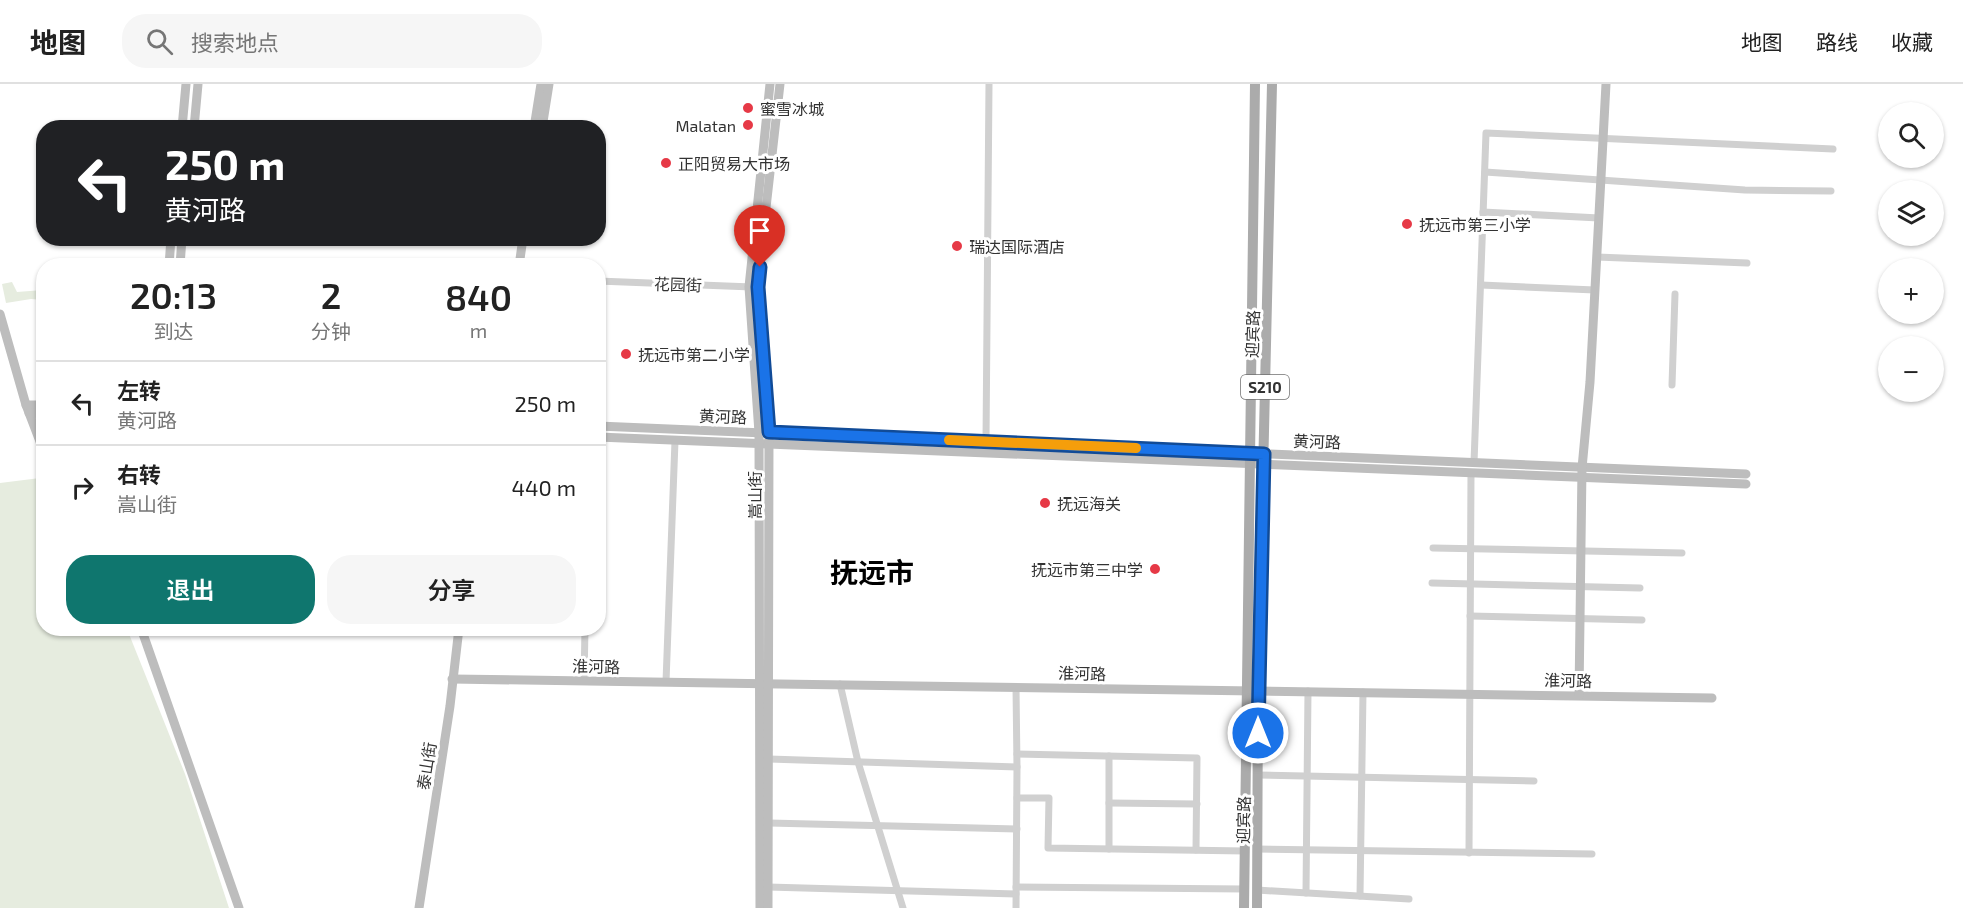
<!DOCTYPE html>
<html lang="zh">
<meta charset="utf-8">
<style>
body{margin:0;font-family:"Exo 2","Noto Sans SC",sans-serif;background:#f6f6f6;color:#222;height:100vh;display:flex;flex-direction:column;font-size:22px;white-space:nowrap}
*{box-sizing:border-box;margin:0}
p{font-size:20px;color:#767676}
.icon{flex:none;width:33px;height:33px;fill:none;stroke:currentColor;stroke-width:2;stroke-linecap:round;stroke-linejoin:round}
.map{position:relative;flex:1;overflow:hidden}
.panel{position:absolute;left:36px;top:174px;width:570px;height:378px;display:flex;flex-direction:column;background:#fff;border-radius:24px;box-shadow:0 2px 4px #0004}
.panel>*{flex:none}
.banner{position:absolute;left:36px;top:36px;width:570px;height:126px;border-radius:24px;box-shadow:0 2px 4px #0004;background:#202124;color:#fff;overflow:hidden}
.controls{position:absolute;left:1878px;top:18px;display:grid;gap:12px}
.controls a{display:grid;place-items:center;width:66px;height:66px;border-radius:50%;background:#fff;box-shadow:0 2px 4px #0004;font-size:30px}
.pin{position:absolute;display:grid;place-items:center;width:51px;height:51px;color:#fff;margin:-62px -26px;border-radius:50% 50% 50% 0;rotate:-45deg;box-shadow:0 0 6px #0007}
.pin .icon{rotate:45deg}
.me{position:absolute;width:66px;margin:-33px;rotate:0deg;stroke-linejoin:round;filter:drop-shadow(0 0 4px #0008)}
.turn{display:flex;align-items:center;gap:21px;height:126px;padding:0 30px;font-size:27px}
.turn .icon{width:78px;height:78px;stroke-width:2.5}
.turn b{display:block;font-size:42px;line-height:51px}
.eta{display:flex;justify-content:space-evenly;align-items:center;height:102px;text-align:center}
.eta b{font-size:36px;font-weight:600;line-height:42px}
.action{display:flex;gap:12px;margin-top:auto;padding:12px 30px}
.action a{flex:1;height:69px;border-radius:24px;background:#0f766e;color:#fff;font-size:24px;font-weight:600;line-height:69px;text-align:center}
.action a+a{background:#f6f6f6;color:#222}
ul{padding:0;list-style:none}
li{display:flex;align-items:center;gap:18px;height:84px;padding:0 30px;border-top:2px solid #e0e0e0}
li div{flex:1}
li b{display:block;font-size:22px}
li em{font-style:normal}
header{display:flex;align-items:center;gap:36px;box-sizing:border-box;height:84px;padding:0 30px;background:#fff;border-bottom:2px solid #e0e0e0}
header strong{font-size:28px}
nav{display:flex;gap:33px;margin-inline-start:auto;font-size:21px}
.search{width:420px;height:54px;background:#f6f6f6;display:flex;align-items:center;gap:15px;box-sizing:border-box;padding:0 21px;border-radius:24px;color:#767676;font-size:22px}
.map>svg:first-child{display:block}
</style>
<header>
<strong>地图</strong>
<div class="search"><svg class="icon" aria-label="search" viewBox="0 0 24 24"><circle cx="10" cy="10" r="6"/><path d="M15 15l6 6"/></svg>搜索地点</div>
<nav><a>地图</a><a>路线</a><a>收藏</a></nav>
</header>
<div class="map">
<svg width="1963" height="824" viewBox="0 0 1963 824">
<rect width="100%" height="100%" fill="#fff"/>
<g fill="#e6ecdf">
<path d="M12 198 17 208 43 206V216L31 215 6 219 2 200Z"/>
<path d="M40 394 44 399V544L127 545 185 690 229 824H0V399Z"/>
</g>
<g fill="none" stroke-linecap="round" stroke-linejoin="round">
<g stroke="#d0d0d0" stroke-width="7">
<path d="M1485 88 1745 106 1831 107"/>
<path d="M1483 128 1599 134"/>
<path d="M1597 173 1747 179"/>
<path d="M598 197 752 203"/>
<path d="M1481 201 1595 206"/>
<path d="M1672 301 1675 210"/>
<path d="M986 357 989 0"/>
<path d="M1474 379 1486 49 1833 65"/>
<path d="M1433 464 1682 469"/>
<path d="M1432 499 1640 504"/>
<path d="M1470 532 1642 536"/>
<path d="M584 597 585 544"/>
<path d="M666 598 675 357"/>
<path d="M840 600 858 678 903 824"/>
<path d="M1017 670 1197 674 1196 766"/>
<path d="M769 675 1017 683"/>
<path d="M1258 691 1534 697"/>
<path d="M1017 714H1049L1048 764 1245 767"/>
<path d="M1109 719 1197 720"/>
<path d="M769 739 1017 745"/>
<path d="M1109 765V672"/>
<path d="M1257 765 1592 770"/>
<path d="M1469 769 1471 389"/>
<path d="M768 803 1016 810"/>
<path d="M1016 803 1244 805"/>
<path d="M1257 806 1409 815"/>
<path d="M1306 809 1308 607"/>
<path d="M1360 812 1363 608"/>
<path d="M1016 824 1017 683 1016 603"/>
</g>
<g stroke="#bdbdbd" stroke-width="9">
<path d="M182 44 186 0"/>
<path d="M194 44 198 0"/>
<path d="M534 44 541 0"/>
<path d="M542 44 549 0"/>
<path d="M169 182 171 154"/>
<path d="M180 182 182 154"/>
<path d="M519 182 523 154"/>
<path d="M0 230 26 321 44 368"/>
<path d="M26 321H44"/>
<path d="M29 329 44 330"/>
<path d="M598 342 1746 390"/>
<path d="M598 353 1746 400"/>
<path d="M141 544 239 824"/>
<path d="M452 595 1712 614"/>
<path d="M1579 611 1582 384 1590 298 1606 0"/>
<path d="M419 824 450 622 459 544"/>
<path d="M760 824 759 349 749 203 770 0"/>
<path d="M768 824 769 348 757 203 780 0"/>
</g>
<g stroke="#ababab" stroke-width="10">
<path d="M1244 824 1255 0"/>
<path d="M1257 824 1258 607 1272 0"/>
</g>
</g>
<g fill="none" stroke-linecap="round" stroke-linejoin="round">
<defs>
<path id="route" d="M760 183 758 203 769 348 1264 370 1258 649"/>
</defs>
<use href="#route" stroke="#114b97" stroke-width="15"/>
<use href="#route" stroke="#1a73e8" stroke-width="10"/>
<path stroke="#f59e0b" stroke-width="10" d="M949 356 1136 364"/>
</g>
<g fill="#e63946" stroke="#fff" stroke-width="2">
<circle cx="748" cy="24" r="6"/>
<circle cx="748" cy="41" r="6"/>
<circle cx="666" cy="79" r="6"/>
<circle cx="1407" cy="140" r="6"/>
<circle cx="957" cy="162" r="6"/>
<circle cx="626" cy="270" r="6"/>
<circle cx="1045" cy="419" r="6"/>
<circle cx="1155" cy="485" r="6"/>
</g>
<g text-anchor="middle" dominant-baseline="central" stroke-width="6" stroke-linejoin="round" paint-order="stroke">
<rect fill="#fff" stroke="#707070" stroke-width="1.5" x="1241" y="291" width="48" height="24" rx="4.5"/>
<g font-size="15" font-weight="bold" fill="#333">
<text x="1265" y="303">S210</text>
</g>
<g font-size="16" fill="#333" stroke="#fff" text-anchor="start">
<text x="760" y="24">蜜雪冰城</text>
<text x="736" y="41" text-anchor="end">Malatan</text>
<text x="678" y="79">正阳贸易大市场</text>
<text x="1419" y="140">抚远市第三小学</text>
<text x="969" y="162">瑞达国际酒店</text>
<text x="638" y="270">抚远市第二小学</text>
<text x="1057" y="419">抚远海关</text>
<text x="1143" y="485" text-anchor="end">抚远市第三中学</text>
</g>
<g font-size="16" fill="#333" stroke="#fff">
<text transform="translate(678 200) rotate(2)">花园街</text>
<text transform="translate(1252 250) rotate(-88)">迎宾路</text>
<text transform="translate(723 332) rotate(2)">黄河路</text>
<text transform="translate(1317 357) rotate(2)">黄河路</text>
<text transform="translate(754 411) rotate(-90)">嵩山街</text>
<text transform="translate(596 582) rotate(1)">淮河路</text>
<text transform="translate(1082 589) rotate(1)">淮河路</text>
<text transform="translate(1568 596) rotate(1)">淮河路</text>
<text transform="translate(426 682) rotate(-81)">泰山街</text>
<text transform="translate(1243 736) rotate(-89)">迎宾路</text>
</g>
<g font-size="28" font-weight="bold" fill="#000" stroke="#fff">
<text x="872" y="488">抚远市</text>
</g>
</g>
</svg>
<div class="controls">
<a><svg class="icon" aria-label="search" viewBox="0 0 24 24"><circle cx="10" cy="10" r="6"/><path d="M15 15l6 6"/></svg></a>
<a><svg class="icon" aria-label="layers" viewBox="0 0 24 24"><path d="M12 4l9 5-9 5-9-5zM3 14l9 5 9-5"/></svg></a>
<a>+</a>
<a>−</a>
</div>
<div class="pin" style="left:760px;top:183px;background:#d93025"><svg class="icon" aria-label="arrive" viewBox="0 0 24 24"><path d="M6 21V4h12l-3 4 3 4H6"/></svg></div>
<svg class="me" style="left:1258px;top:649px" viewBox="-20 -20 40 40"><circle r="17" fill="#1a73e8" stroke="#fff" stroke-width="3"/><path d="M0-11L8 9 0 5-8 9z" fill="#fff"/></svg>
<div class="banner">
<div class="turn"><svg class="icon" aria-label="left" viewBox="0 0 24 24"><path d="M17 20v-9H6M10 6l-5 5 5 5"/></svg><div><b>250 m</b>黄河路</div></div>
</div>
<section class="panel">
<div class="eta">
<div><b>20:13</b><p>到达</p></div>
<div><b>2</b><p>分钟</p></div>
<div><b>840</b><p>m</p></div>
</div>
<ul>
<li><svg class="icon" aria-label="left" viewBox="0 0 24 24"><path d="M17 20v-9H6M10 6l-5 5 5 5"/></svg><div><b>左转</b><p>黄河路</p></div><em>250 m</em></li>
<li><svg class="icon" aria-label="right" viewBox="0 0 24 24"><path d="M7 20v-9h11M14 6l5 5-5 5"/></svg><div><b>右转</b><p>嵩山街</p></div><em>440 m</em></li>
</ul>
<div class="action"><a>退出</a><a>分享</a></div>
</section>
</div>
